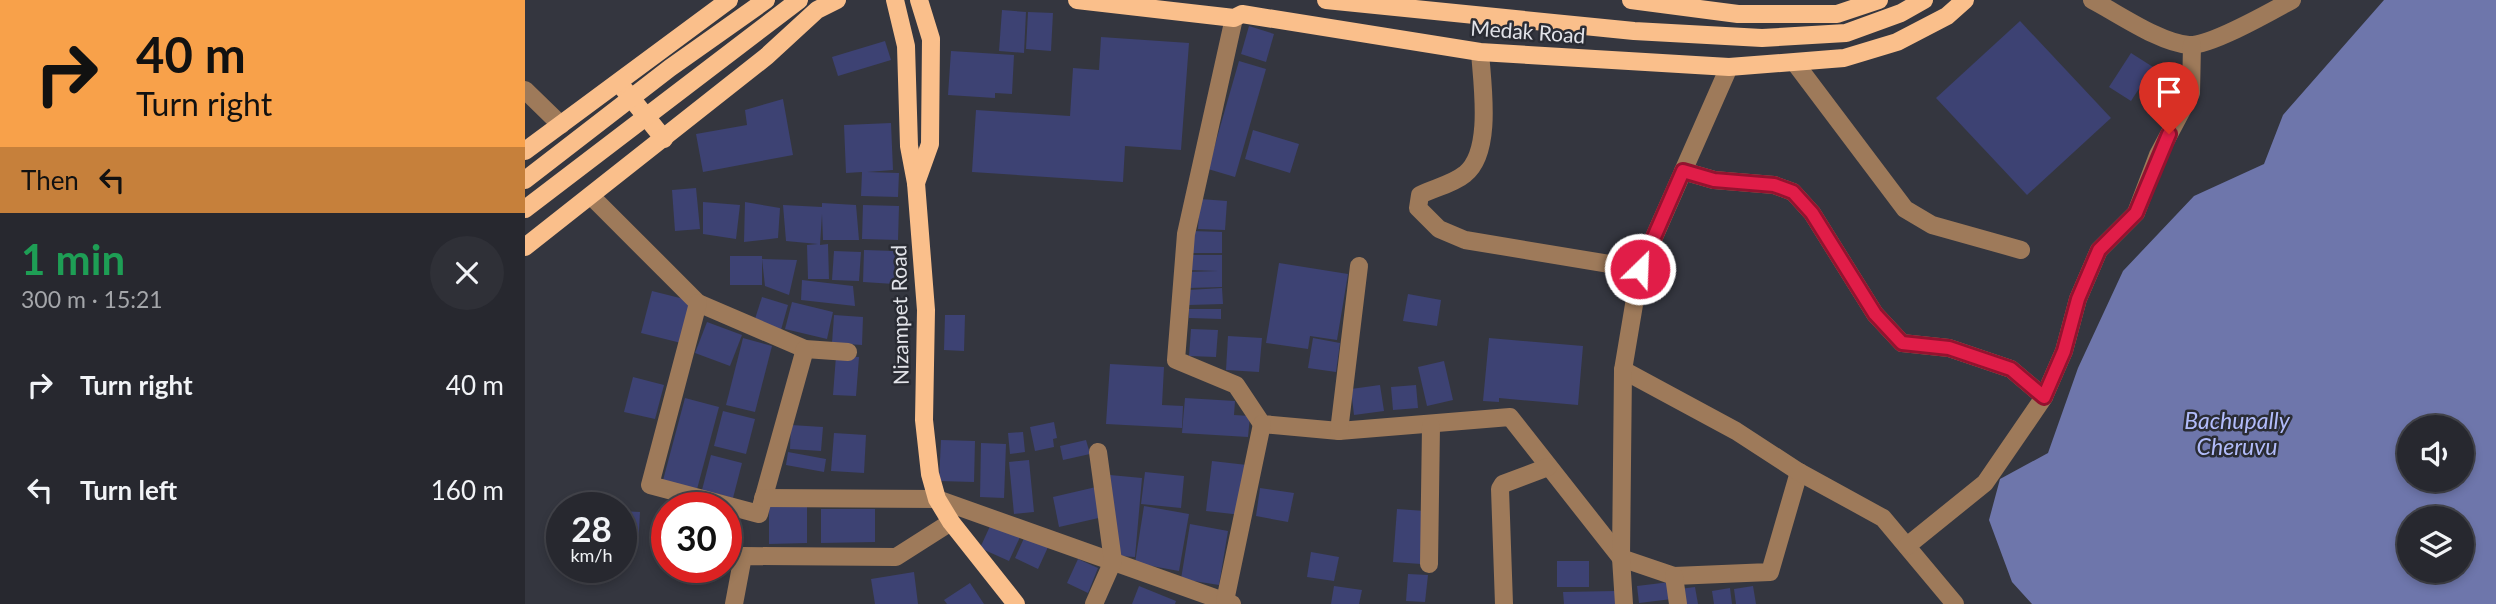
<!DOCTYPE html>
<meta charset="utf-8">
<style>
body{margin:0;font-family:Lato,sans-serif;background:#2f3037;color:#f1f3f6;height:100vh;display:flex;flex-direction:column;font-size:26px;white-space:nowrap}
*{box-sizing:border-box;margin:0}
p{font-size:23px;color:#a4a6aa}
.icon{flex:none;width:38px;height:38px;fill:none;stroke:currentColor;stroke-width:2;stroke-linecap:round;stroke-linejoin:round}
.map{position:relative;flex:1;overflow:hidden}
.side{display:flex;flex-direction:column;background:#27282f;width:525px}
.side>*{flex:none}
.hud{background:#f8a14a;color:#111;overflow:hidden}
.controls{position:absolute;left:1872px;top:415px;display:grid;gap:14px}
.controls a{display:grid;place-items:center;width:77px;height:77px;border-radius:50%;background:#27282f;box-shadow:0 4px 10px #0003,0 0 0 2px #43444b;font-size:35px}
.speed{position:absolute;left:21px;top:492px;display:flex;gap:14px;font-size:35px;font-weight:700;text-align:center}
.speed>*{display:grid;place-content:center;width:91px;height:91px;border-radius:50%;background:#27282f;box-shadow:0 4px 10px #0003,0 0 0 2px #43444b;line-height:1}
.speed small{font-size:18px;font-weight:400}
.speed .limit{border:10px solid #d22;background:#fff;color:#111}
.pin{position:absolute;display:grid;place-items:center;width:60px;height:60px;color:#fff;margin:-72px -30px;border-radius:50% 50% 50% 0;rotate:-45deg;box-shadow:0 0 7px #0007}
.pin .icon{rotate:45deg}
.me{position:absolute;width:77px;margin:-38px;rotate:24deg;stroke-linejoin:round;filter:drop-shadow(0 0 5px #0008)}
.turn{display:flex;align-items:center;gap:24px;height:147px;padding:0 21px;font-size:32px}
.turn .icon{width:91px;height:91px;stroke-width:2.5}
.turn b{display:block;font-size:49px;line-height:60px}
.then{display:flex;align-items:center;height:66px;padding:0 21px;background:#0003;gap:14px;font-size:26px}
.round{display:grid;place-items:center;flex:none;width:74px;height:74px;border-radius:37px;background:#2f3037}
.summary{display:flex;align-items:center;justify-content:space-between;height:119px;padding:0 21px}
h1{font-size:42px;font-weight:700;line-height:52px;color:#1e9e55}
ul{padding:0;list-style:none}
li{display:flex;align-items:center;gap:21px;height:105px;padding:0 21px}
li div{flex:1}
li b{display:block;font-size:26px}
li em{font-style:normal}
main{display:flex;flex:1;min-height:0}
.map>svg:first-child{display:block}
</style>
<main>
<section class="side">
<div class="hud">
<div class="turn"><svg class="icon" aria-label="right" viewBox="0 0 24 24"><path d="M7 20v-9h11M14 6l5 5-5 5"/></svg><div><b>40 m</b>Turn right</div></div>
<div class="then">Then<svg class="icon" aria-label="left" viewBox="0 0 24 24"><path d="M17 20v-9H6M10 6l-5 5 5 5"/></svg></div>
</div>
<div class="summary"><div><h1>1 min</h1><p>300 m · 15:21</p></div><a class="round"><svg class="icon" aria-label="close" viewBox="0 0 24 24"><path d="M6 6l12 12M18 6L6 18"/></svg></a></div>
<ul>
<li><svg class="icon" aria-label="right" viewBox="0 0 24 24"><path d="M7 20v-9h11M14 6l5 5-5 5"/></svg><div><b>Turn right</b></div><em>40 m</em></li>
<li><svg class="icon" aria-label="left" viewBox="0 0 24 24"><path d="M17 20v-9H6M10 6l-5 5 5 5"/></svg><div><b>Turn left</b></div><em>160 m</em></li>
</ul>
</section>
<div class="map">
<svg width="1971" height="604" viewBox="0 0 1971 604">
<rect width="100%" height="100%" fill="#34363f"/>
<path fill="#6e76ab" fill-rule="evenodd" d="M1859 0H1971V604H1507L1487 582 1464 520 1475 479 1523 453 1553 368 1598 271 1669 196 1739 164 1758 115ZM1885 427H1937V480H1885ZM1885 518H1937V570H1885Z"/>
<g fill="#3d4273">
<path d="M477 10 501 12 499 53 474 51Z"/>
<path d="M503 12 528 13 526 51 501 49Z"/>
<path d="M1495 21 1586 118 1502 195 1411 98Z"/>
<path d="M724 26 749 34 741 62 716 54Z"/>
<path d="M576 37 664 43 656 150 600 146 598 182 447 172 451 110 545 116 548 68 574 70Z"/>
<path d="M360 41 366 60 313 76 307 57Z"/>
<path d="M426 51 489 55 487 94 470 93V98L423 95Z"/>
<path d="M1606 53 1628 67 1606 101 1584 87Z"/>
<path d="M714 61 741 69 710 177 683 169Z"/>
<path d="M258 99 268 155 178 172 171 134 222 125 220 110Z"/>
<path d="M366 123 368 170 342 172 374 173 373 197 336 196 337 172 321 173 319 125Z"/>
<path d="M728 130 774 144 765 173 720 159Z"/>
<path d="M171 188 175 229 150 231 147 190Z"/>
<path d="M675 199 702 201 700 230 673 229Z"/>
<path d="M178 202 215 205 211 239 178 234Z"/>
<path d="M220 202 255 208 253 238 219 242Z"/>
<path d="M297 203 331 205 334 240H298L297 214 295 245 303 244 304 279H283L282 245 293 244 261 241 258 205 297 207Z"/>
<path d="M338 205 374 206 373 240 337 239Z"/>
<path d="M667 231 697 232V253H667Z"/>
<path d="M339 250 370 251 369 284 338 282Z"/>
<path d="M309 251 336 252 334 281 307 280Z"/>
<path d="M664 255H697V287L663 288V272L693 271 664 270Z"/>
<rect x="205" y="256" width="32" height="29"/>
<path d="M237 259 272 260 264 295 240 286Z"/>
<path d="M754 263 823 274 812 340 785 336 783 349 741 343Z"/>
<path d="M277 280 328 286 330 306 276 300Z"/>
<path d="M697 288 698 304 664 305 663 290Z"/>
<path d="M127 291 167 301 156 343 116 333Z"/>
<path d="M883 294 916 300 912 326 878 321Z"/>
<path d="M237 297 263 305 256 330 229 322Z"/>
<path d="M267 302 308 312 302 339 260 329Z"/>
<path d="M664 309H696V319L664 318Z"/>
<path d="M309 315 338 317 337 345 307 343Z"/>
<path d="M420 315H440L439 351 419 350Z"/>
<path d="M182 322 217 335 205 366 170 353Z"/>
<path d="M666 329 693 330 691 357 664 356Z"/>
<path d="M703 336 737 338 734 372 701 370Z"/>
<path d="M218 338 247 346 230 412 201 405Z"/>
<path d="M788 338 815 343 811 372 783 368Z"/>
<path d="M964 338 1058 346 1053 405 974 398V402L958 401Z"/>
<path d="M311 356 334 357 331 396 308 395Z"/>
<path d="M919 361 928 400 902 406 893 367Z"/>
<path d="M585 364 639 367 637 405 658 406 657 428 581 424Z"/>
<path d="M108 377 139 385 130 419 99 412Z"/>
<path d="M855 385 859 411 829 415 826 389Z"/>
<path d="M891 385 893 408 868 410 866 387Z"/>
<path d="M160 398 194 407 171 493 137 484Z"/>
<path d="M660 398 710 401 709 415 725 416 723 437 657 433Z"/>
<path d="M198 411 230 419 221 454 189 446Z"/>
<path d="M529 422 532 438 528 439 529 447 510 451 505 427Z"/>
<path d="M266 425 298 427 296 451 265 449Z"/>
<path d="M498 432 500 452 485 454 483 433Z"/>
<path d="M309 433 341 435 339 473 306 471Z"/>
<path d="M416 440 450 441 449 482 414 481Z"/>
<path d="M561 440 565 454 538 460 535 446Z"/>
<path d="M456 443 481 444 479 498 455 497Z"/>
<path d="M263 452 301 459 299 472 261 465Z"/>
<path d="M186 455 217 463 208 498 177 490Z"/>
<path d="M504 460 509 512 489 514 484 462Z"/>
<path d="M687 461 722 465 717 515 681 511Z"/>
<path d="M620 472 659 476 656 508 616 504Z"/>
<path d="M585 475 617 478 610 557 594 556Z"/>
<path d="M571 487 578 517 534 527 528 497Z"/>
<path d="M735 488 769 493 763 522 731 516Z"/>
<path d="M282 503V543L244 544V504Z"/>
<path d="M619 506 664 514 654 571 610 563Z"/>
<path d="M296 509H350V542L296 543Z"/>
<path d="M872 509 900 511 896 564 868 562Z"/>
<path d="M96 511 115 512 113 548 96 547Z"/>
<path d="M466 524 495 537 484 561 455 548Z"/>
<path d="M665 524 703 531 694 585 656 579Z"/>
<path d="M500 536 523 547 513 569 490 558Z"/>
<path d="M786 552 814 557 809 581 782 577Z"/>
<path d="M553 559 573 568 563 593 542 583Z"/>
<rect x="1032" y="561" width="32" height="26"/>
<path d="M389 572 393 604H350L346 579Z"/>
<path d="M883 574 903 575 900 602 881 601Z"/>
<path d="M1145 582 1147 599 1114 603 1112 586Z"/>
<path d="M445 583 459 604H422L419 600Z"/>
<path d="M614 586 651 601 650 604H607Z"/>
<path d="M809 586 837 590 834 604H806Z"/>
<path d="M1228 586 1231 604H1211L1209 589Z"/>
<path d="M1170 587 1173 604H1157L1155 589Z"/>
<path d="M1205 588 1207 604H1189L1187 591Z"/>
<path d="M1090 591V604H1039L1038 592Z"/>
</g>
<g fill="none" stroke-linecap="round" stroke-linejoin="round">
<g stroke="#9e7a5a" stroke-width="18">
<path d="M1567 0C1594 14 1635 43 1664 45 1686 46 1747 11 1767 0"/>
<path d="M709 18 661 234 651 360 711 385 737 424 814 431 985 417 1096 558 1149 576 1245 572 1274 472"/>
<path d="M955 52C957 83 968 152 940 174 928 184 909 188 895 195L893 208 914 229 940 240 1115 269"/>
<path d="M1270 63 1380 209 1407 225 1496 250"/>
<path d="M0 90 36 125"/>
<path d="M1158 171 1189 180 1249 185 1268 192 1287 213 1350 314 1377 343 1424 348 1486 369 1519 397"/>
<path d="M67 197 173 303 280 349 323 352"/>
<path d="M173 303 125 485 234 514 280 349"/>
<path d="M1098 370 1211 431 1274 472 1358 518 1430 604"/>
<path d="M814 431 834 266"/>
<path d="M238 498 412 499 707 604"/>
<path d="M1382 546 1460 483 1519 397 1539 351 1553 299 1574 250 1611 213 1633 155 1666 93 1667 45"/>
<path d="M904 564 906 426"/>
<path d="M1149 576 1153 604"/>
<path d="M700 601 737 424"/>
<path d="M209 604 218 556 371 557 426 522"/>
<path d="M569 604 588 561 573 452"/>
<path d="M979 604 975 489 978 484 1023 467"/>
<path d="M1099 604 1096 558 1098 370 1115 269 1204 67"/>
</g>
<g stroke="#fabf8b" stroke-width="18">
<path d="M370 0 381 46 384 146 391 183 401 310 399 420 405 474 412 499 426 522 491 604"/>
<path d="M552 0 709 18 717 14 955 52 1204 67 1319 58 1372 42 1422 16 1440 0"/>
<path d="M801 0 1109 31 1237 38 1321 33 1376 13 1399 0"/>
<path d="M1106 0 1213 14H1312L1354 0"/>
<path d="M98 88 139 139"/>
<path d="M0 151 204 0"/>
<path d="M391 183 405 144 406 39 394 0"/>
<path d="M0 247 242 56 292 10 312 0"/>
</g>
<g stroke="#fabf8b" stroke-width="18">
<path d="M0 180 145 68 241 0"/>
<path d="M0 209 274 0"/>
</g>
</g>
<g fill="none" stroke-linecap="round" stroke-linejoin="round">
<defs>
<path id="route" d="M1115 269 1158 171 1189 180 1249 185 1268 192 1287 213 1350 314 1377 343 1424 348 1486 369 1519 397 1539 351 1553 299 1574 250 1611 213 1644 134"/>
</defs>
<use href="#route" stroke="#92132f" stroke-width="18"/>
<use href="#route" stroke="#e11d48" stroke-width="12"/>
</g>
<g text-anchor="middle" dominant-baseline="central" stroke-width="5" stroke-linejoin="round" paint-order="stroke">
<g font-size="21" fill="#e2e3e9" stroke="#2a2c34">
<text transform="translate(1003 31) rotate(4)">Medak Road</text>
<text transform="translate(374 315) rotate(-91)">Nizampet Road</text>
</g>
<g font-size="23" font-style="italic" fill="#b2bcfa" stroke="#2a2c34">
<text x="1712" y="420">Bachupally<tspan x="1712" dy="26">Cheruvu</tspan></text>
</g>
</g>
</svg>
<div class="controls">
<a><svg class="icon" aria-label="sound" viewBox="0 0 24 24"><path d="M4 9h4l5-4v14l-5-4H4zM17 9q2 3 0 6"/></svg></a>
<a><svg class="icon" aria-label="layers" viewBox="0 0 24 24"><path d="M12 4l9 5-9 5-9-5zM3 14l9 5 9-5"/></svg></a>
</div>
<div class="speed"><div>28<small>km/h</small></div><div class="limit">30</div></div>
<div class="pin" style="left:1644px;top:134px;background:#d93025"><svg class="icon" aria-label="arrive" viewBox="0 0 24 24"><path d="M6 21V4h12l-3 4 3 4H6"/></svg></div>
<svg class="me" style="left:1115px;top:269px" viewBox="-20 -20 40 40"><circle r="17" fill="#e11d48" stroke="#fff" stroke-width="3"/><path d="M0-11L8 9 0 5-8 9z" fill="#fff"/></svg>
</div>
</main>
